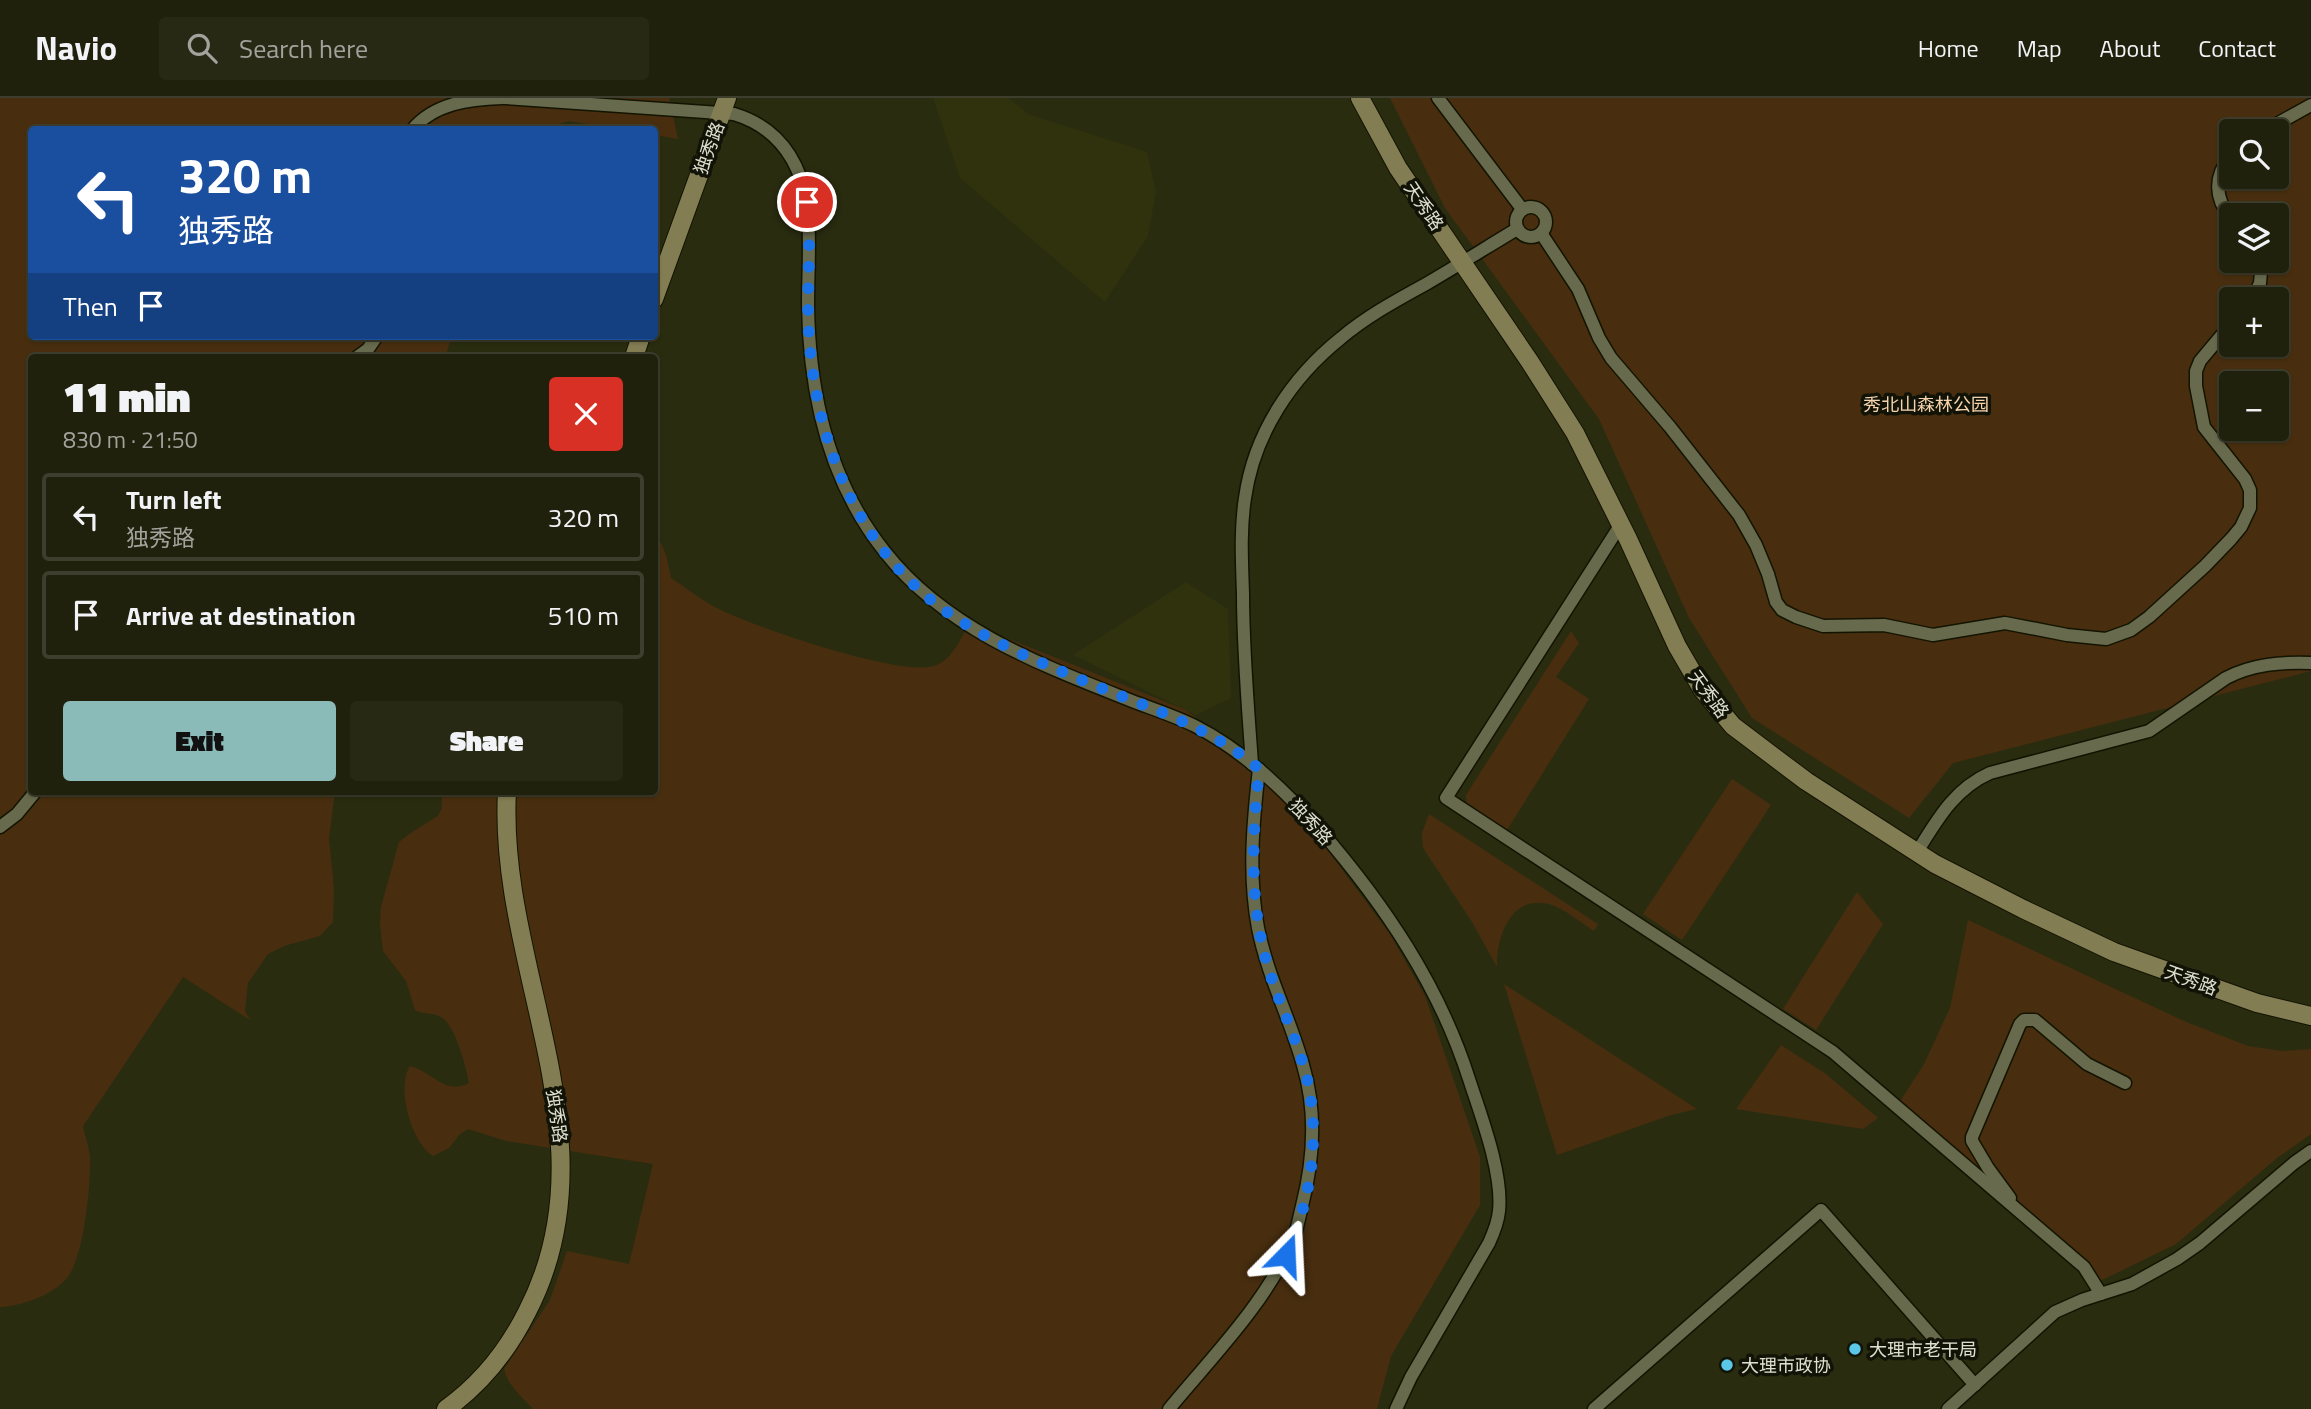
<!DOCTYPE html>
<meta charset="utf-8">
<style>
body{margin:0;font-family:"Titillium Web","Noto Sans SC",sans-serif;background:#282915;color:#f1f3f6;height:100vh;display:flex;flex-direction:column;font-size:26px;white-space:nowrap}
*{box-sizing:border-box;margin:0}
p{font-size:23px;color:#a2a39d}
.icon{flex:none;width:38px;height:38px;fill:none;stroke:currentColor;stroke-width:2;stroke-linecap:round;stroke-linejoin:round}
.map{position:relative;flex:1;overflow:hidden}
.details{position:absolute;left:28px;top:256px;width:630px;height:441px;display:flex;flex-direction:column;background:#20210c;border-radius:7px;box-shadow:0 2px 5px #0004,0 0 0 2px #3d3e2d}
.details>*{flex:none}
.top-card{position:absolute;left:28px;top:28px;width:630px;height:214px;border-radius:7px;box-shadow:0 2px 5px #0004,0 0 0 2px #3d3e2d;background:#1a4fa0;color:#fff;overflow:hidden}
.fabs{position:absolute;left:2219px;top:21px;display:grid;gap:14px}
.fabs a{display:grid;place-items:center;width:70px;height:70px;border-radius:7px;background:#20210c;box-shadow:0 2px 5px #0004,0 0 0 2px #3d3e2d;font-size:35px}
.pin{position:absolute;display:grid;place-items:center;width:60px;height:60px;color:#fff;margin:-30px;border:4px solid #fff;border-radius:50%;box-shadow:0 2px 7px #0007}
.me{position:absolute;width:77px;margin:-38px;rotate:21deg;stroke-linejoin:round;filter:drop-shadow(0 0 5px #0008)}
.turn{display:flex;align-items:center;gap:24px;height:147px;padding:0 35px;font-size:32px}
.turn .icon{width:91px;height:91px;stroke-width:2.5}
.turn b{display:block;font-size:49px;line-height:60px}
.then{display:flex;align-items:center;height:66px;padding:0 35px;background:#0003;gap:14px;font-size:26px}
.round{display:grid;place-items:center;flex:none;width:74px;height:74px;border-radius:7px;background:#282915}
.overview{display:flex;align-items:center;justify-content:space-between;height:119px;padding:0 35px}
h1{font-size:42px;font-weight:800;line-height:52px}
.button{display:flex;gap:14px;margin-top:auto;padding:14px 35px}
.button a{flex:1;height:80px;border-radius:7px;background:#8bbbb9;color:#111;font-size:28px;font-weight:800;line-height:80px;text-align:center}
.button a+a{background:#282915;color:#f1f3f6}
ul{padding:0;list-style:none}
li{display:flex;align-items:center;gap:21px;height:88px;margin:0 14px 10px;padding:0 21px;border:4px solid #3d3e2d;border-radius:7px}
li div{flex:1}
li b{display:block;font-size:26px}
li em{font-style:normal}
header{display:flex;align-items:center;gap:42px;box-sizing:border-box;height:98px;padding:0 35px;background:#20210c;border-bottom:2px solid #3d3e2d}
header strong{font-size:33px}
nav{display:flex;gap:38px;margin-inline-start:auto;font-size:24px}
.search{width:490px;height:63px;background:#282915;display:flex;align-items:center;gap:18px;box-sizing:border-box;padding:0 24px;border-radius:7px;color:#a2a39d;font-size:26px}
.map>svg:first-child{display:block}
</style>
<header>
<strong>Navio</strong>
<div class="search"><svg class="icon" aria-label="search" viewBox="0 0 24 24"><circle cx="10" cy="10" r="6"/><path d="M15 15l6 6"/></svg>Search here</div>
<nav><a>Home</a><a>Map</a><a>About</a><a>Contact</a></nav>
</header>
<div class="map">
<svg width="2311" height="1311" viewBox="0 0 2311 1311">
<rect width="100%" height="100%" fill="#2a2c10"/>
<g fill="#30310d">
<path d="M933 0H1009L1028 16 1147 54 1156 94 1148 138 1105 204 960 80Z"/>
<path d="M1186 484 1228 511 1231 600 1196 617 1073 557Z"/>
</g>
<g fill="#482e0f" fill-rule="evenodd">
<path d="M0 0H669L678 41 655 37 654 32 619 31 569 23 538 32H32V238H452L445 259H32V693H335L329 740 334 791 333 824 320 838 284 848 268 856 248 885 245 913 250 922 183 879 83 1028C85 1038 89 1049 90 1059 91 1086 84 1159 67 1180 53 1197 22 1208 0 1209Z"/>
<path d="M1390 0H2311V573L1953 665 1909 720 1752 620 1689 520 1599 321 1445 110ZM2231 33H2277V79H2231ZM2231 117H2277V163H2231ZM2231 201H2277V247H2231ZM2231 285H2277V331H2231Z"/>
<path d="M655 431 666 457 671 480C687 490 703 504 721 512 756 529 903 581 937 567 953 560 962 539 969 525L1186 612 1265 674 1323 746 1390 836 1425 898 1480 1059V1107L1391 1258 1377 1311H533C522 1299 507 1287 504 1271L550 1202 567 1153 629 1166 653 1066 506 1043 468 1031 460 1036 449 1050 433 1058C411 1044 396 990 410 968 431 973 446 998 469 985 466 969 456 928 441 919 432 914 424 917 415 912L406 883 383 853 380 826 381 809 399 744 412 734 438 718 442 710V693H654Z"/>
<path d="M1571 533 1579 545 1556 579 1589 601 1507 732 1467 706 1466 697Z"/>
<path d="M1732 681 1771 707 1682 842 1643 816Z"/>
<path d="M1429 716 1598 826 1594 833C1581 825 1566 812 1552 807 1512 794 1496 838 1497 869L1472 824 1423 750 1422 735Z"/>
<path d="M1857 794 1883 826 1816 932 1783 911Z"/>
<path d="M1968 822 2184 923 2248 948 2282 953 2311 951V1036L2277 1060 2176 1146 2096 1185 1897 1008 1924 966 1950 910Z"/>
<path d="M1504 886 1697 1011 1671 1017 1557 1057Z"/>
<path d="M1781 947 1826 976 1878 1020 1863 1031 1736 1011Z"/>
</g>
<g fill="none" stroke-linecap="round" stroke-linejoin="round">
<defs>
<g id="street">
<path d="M505 0 734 16C777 29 799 61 807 104 811 138 808 172 808 206 809 294 829 384 885 454 946 532 1044 568 1132 603 1153 611 1175 618 1195 628 1244 653 1284 692 1320 732 1384 806 1439 887 1469 981 1481 1018 1503 1075 1499 1113 1498 1124 1494 1134 1489 1145L1411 1279 1396 1311"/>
<path d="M1438 0 1522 111"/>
<path d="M412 32C434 5 470 1 502 0"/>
<path d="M2264 33 2311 7"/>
<path d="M2231 57C2214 78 2214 99 2231 121"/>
<circle cx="1531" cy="124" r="15"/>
<path d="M1541 135 1578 191 1599 240 1611 260 1670 329 1739 417 1756 447 1768 476 1776 504 1782 512 1796 519 1823 528 1884 527 1933 537 2005 525 2067 537 2106 541 2131 532 2149 519 2205 468 2231 441 2241 429 2250 410V392L2245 381 2204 329 2196 288V273L2200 263 2231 226"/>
<path d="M2253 201 2260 185 2262 163"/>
<path d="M357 259 368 251 377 238"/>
<path d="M1621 426 1446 700 1833 954 2084 1169 2101 1196"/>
<path d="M1252 666C1248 609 1243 553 1243 496 1242 464 1240 432 1245 400 1254 336 1291 280 1341 240 1367 218 1397 202 1426 186 1457 168 1487 149 1517 131"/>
<path d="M0 729 17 716 36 693"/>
<path d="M1917 754C1937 722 1954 691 1990 675L2149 633 2226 580C2253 566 2281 564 2311 565"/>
<path d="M2010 1100 1988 1070 1972 1043V1039L2020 926 2024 922H2035L2087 966 2125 985"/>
<path d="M1169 1311C1212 1259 1264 1207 1292 1144 1297 1133 1299 1120 1302 1108 1314 1061 1317 1014 1303 967 1290 920 1268 880 1258 830 1248 777 1253 724 1259 671"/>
<path d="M1594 1311 1821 1112 1975 1287"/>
<path d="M1948 1311 2055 1214 2082 1202 2132 1186 2177 1161 2200 1145 2294 1065 2311 1053"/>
</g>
<g id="secondary">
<path d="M1360 0 1398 70 1530 264 1575 335 1628 441 1677 548 1702 591 1733 628 1806 683 1935 766 2023 811 2114 854 2257 905 2311 918"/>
<path d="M654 201 727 0"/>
<path d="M634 259 641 238"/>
<path d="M446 1311C481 1286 508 1252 527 1214 617 1041 497 870 507 693"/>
</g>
</defs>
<use href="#street" stroke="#131400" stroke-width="15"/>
<use href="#secondary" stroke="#131400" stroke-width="20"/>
<use href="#street" stroke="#676a4c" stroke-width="12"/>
<use href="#secondary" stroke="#837d53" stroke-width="18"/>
</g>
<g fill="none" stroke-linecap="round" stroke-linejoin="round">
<path stroke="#1a73e8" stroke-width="12" stroke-dasharray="0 21.6" d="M807 104C812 148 806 192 809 236 815 333 849 430 923 495 959 527 1007 550 1051 569 1077 580 1103 591 1129 601 1176 620 1220 637 1259 671 1253 731 1249 791 1263 850 1272 890 1291 926 1303 966 1322 1028 1313 1099 1286 1157"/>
</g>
<g fill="#5bc7e7" stroke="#121307" stroke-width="2.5">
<circle cx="1855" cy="1251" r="7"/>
<circle cx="1727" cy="1267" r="7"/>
</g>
<g text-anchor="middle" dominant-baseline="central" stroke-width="7" stroke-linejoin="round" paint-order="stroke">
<g font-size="18" fill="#dee0cf" stroke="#121307">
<text transform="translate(709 50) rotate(-70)">独秀路</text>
<text transform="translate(1424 108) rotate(56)">天秀路</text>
<text transform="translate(1709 596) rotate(54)">天秀路</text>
<text transform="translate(1311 724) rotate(48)">独秀路</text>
<text transform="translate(2191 882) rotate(20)">天秀路</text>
<text transform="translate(557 1018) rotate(82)">独秀路</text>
</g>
<g font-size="18" fill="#f6d3ad" stroke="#121307">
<text x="1926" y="306">秀北山森林公园</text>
</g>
<g font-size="18" fill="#dee0cf" stroke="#121307" text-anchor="start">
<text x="1869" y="1251">大理市老干局</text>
<text x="1741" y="1267">大理市政协</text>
</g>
</g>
</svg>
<div class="fabs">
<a><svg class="icon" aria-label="search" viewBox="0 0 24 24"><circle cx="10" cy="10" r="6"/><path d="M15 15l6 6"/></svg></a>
<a><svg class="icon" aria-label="layers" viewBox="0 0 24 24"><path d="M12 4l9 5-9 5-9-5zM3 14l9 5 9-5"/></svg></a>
<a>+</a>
<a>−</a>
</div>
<div class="pin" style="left:807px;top:104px;background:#d93025"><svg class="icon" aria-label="arrive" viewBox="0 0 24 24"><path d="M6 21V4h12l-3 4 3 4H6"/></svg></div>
<svg class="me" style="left:1286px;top:1157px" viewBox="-20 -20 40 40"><path d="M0-17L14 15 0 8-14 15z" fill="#1a73e8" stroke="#fff" stroke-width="4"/></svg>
<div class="top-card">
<div class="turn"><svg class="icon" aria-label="left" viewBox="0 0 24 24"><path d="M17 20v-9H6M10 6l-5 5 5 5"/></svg><div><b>320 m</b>独秀路</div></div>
<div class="then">Then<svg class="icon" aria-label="arrive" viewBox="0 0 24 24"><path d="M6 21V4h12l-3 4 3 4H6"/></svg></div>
</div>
<section class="details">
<div class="overview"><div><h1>11 min</h1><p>830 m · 21:50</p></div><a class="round" style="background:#d93025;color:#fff"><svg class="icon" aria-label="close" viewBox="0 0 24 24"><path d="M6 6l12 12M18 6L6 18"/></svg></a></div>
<ul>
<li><svg class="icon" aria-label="left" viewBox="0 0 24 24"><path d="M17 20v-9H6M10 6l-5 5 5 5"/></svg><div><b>Turn left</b><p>独秀路</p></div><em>320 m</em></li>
<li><svg class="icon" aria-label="arrive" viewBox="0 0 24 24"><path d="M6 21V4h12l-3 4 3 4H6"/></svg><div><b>Arrive at destination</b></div><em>510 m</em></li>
</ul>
<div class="button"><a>Exit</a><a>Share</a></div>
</section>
</div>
